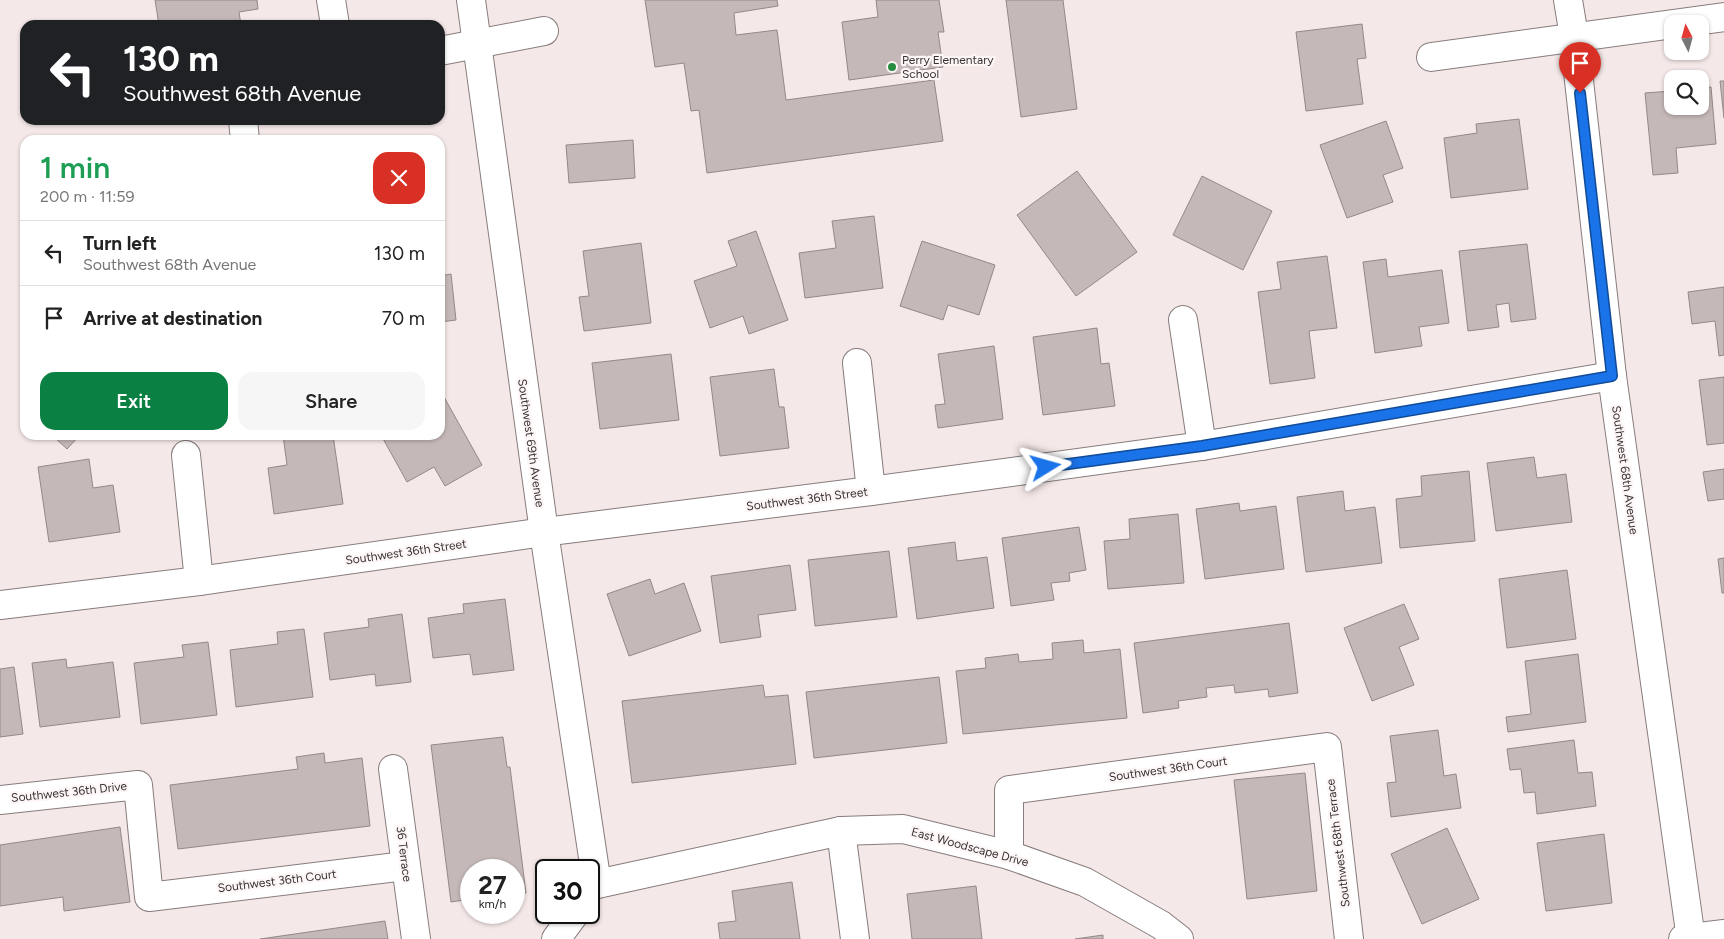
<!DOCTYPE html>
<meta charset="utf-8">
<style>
body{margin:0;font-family:Figtree,sans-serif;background:#f6f6f6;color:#222;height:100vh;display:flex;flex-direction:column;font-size:19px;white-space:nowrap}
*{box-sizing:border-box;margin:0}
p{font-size:16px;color:#767676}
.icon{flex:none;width:28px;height:28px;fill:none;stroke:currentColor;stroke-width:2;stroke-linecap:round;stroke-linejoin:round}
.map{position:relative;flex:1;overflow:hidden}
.sheet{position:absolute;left:20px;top:135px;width:425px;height:305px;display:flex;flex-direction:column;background:#fff;border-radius:15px;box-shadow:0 1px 4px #0004}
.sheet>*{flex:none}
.banner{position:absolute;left:20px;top:20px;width:425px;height:105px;border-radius:15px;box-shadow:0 1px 4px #0004;background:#202124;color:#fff;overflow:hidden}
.needle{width:32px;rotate:354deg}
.tools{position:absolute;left:1664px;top:15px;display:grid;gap:10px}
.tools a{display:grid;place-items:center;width:45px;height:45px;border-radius:10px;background:#fff;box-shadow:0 1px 4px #0004;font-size:25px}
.speed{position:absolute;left:460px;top:859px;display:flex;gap:10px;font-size:25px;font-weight:700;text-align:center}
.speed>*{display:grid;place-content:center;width:65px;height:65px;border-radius:50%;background:#fff;box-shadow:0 1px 4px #0004;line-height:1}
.speed small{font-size:12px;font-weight:400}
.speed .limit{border:2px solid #111;border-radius:8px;background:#fff;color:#111}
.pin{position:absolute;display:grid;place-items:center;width:42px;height:42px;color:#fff;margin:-51px -21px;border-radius:50% 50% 50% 0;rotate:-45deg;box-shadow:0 0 5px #0007}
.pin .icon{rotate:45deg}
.me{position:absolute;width:55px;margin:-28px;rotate:82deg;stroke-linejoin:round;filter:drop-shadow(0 0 4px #0008)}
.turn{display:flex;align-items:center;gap:18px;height:105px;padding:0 20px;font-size:22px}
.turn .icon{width:65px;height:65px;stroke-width:2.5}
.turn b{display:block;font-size:35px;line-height:42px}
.round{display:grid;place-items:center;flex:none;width:52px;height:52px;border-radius:15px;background:#f6f6f6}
.overview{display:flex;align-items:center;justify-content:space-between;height:85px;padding:0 20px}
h1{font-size:30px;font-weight:600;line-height:38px;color:#1e9e55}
.primary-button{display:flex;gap:10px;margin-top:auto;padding:10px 20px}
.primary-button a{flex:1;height:58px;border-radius:15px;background:#0b8043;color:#fff;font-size:20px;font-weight:600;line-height:58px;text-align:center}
.primary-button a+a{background:#f6f6f6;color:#222}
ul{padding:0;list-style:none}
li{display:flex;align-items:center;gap:15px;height:65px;padding:0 20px;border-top:1px solid #e0e0e0}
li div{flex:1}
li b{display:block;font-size:19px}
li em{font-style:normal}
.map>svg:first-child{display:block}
</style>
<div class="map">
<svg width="1724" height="939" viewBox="0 0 1724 939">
<rect width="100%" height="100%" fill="#f5e8e8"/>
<g fill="#c5b8b9" stroke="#948888">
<path d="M155 0H257L258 9 239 12 241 25H159Z"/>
<path d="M645 0H777L778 6 734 13 736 35 777 30 786 100 934 80 943 141 707 173 699 110 691 111 684 63 655 67Z"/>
<path d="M876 0H939L944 32H938L943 67 849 80 842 22 878 17Z"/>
<path d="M1006 0H1063L1077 109 1021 117Z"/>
<path d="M1362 24 1366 58 1357 59 1363 104 1306 111 1296 32Z"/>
<path d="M1720 81H1724V118Z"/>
<path d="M1711 87 1716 144 1676 148 1678 173 1653 175 1645 93 1672 91V106H1700V88Z"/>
<path d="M1519 119 1528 189 1451 198 1444 138 1477 133 1476 124Z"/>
<path d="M1386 121 1403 168 1383 175 1393 202 1347 218 1320 145Z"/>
<path d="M633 140 635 178 569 183 566 145Z"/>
<path d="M1077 171 1137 252 1076 296 1017 215Z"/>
<path d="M1202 176 1272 211 1243 270 1173 235Z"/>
<path d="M874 216 883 288 805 298 799 253 836 248 832 221Z"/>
<path d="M756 231 788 320 749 334 743 316 710 328 694 281 737 266 728 241Z"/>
<path d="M922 241 995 265 979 315 948 305 943 320 900 306Z"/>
<path d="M641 243 651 323 584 331 579 297 589 296 583 251Z"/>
<path d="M1527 244 1536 319 1511 322 1509 303 1496 305 1499 327 1468 331 1459 251Z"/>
<path d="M1327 256 1337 328 1309 331 1315 378 1270 384 1258 292 1281 289 1277 262Z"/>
<path d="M1386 259 1388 277 1442 270 1449 323 1419 327 1422 346 1375 353 1363 262Z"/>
<path d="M451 274 456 320 440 322V276Z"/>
<path d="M1724 287V355L1719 356 1715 321 1692 324 1688 292Z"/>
<path d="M1097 328 1101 364 1109 363 1115 406 1043 415 1033 337Z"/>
<path d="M994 346 1003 419 938 428 935 405 945 404 938 354Z"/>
<path d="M671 354 679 420 600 429 592 363Z"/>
<path d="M774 369 779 407H784L789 448 720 456 710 377Z"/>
<path d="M1724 377V443L1707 445 1699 380Z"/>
<path d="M444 397 482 465 445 486 434 467 407 482 381 435H440V399Z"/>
<path d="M52 435H80L67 449Z"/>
<path d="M283 435H333L343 504 274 514 268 468 287 465Z"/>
<path d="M1534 457 1537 478 1566 474 1572 522 1496 531 1487 463Z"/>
<path d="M89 459 93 488 113 485 120 532 49 542 38 467Z"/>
<path d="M1724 469V499L1708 501 1703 472Z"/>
<path d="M1469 471 1475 541 1400 548 1396 499 1422 496 1421 476Z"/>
<path d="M1343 491 1345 511 1375 507 1382 563 1306 572 1297 497Z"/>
<path d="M1239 503 1240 511 1276 506 1284 569 1205 579 1196 509Z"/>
<path d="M1178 514 1184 583 1108 589 1104 541 1130 539 1129 519Z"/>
<path d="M1079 527 1086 570 1069 573 1070 581 1051 583 1054 600 1011 606 1002 538Z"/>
<path d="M955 542 957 561 987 557 994 608 917 619 908 548Z"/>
<path d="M889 551 897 617 815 626 808 560Z"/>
<path d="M1724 558V593H1722L1718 559Z"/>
<path d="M790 565 796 610 758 615 761 637 720 643 711 576Z"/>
<path d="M1567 570 1576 639 1507 648 1499 579Z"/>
<path d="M650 579 655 594 684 583 701 631 629 656 607 594Z"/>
<path d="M505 599 514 670 473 675 470 654 433 658 428 618 464 613 463 604Z"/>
<path d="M1404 604 1419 639 1399 647 1414 685 1372 701 1344 628Z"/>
<path d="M402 614 411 682 376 686 375 674 330 680 324 633 369 627 368 619Z"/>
<path d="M1289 623 1298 693 1269 697 1268 689 1235 693 1234 685 1206 688 1207 697 1178 701 1179 708 1143 713 1134 643Z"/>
<path d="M304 629 313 697 236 707 230 650 278 644 277 632Z"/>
<path d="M1083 640 1084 653 1120 649 1127 718 963 734 956 671 986 668 985 658 1018 654 1019 662 1053 659 1052 643Z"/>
<path d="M208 642 217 715 141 724 134 663 184 657 182 645Z"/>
<path d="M1578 654 1586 722 1508 732 1506 717 1531 714 1525 661Z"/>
<path d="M66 659 67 668 113 662 120 717 40 727 32 663Z"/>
<path d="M14 667 23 734 0 737V669Z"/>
<path d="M939 677 947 743 814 758 806 692Z"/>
<path d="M763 685 765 697 788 695 796 764 632 783 622 701Z"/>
<path d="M1438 730 1444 776 1456 774 1461 808 1391 817 1387 783 1396 782 1390 736Z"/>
<path d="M503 737 507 767H510L526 893 514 894V870H471V899L451 902 431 745Z"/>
<path d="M1574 740 1578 773 1592 772 1596 806 1537 814 1535 792 1524 793 1521 769 1510 770 1507 749Z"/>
<path d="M324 753 325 763 362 758 370 826 178 849 170 785 298 769 296 757Z"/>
<path d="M1305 773 1317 891 1247 899 1234 780Z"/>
<path d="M120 827 130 902 64 911 63 897 0 906V845Z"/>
<path d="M1447 828 1479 899 1422 924 1391 854Z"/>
<path d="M1604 834 1612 903 1546 911 1537 843Z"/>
<path d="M792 882 800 939H720L718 923 736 921 732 891Z"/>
<path d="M976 886 982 939H912L907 894Z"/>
<path d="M385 921 388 939H260Z"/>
<path d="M1103 935V939H1075Z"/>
</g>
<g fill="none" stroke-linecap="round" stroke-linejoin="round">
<defs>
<g id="minor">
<path d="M331 0 335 25"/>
<path d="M471 0 544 532 597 884"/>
<path d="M1568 0 1574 36 1612 376 1691 939"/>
<path d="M440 51 544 31"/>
<path d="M1431 57 1724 17"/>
<path d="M243 120 245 140"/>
<path d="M1183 320 1202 446"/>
<path d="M857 363 871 491"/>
<path d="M186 455 199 581"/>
<path d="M0 605 199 581 544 532 871 491 1202 446 1612 376"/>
<path d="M393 769 416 939"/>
<path d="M0 800 138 785 149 897 405 866"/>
<path d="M841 831 855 939"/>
<path d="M1009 855V790L1327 747 1349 939"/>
<path d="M597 884 841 831 903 829 1009 855 1085 882 1161 925 1179 939"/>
<path d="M556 939 576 912"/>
<path d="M1683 939 1724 934"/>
</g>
</defs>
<use href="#minor" stroke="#887c7c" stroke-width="30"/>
<use href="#minor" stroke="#fff" stroke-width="28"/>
</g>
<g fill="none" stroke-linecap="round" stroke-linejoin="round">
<defs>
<path id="route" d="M1046 467 1202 446 1612 376 1580 93"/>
</defs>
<use href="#route" stroke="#114b97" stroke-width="12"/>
<use href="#route" stroke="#1a73e8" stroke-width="9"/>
</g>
<circle fill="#278c40" stroke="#fef6f6" stroke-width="2" cx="892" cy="67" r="5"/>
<g text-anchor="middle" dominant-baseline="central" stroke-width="4.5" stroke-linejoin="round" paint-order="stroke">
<g font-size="12" fill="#383333" stroke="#fef6f6" text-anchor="start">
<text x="902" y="60">Perry Elementary<tspan x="902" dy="14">School</tspan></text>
</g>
<g font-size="12" fill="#383333" stroke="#fef6f6">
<text transform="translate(531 443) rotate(82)">Southwest 69th Avenue</text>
<text transform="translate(1625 470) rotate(82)">Southwest 68th Avenue</text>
<text transform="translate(807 499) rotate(-7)">Southwest 36th Street</text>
<text transform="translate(406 552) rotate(-8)">Southwest 36th Street</text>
<text transform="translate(1168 769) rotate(-8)">Southwest 36th Court</text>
<text transform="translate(69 792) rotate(-6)">Southwest 36th Drive</text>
<text transform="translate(1338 843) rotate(-97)">Southwest 68th Terrace</text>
<text transform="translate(970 847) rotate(15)">East Woodscape Drive</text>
<text transform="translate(404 854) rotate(83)">36 Terrace</text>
<text transform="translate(277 881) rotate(-7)">Southwest 36th Court</text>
</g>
</g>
</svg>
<div class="tools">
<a><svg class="needle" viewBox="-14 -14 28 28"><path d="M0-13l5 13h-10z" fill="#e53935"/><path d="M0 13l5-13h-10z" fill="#767676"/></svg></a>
<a><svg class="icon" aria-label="search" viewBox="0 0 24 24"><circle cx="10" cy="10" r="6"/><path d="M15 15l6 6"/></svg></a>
</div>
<div class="speed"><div>27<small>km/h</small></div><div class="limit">30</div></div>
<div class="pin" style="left:1580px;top:93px;background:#d93025"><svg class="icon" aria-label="arrive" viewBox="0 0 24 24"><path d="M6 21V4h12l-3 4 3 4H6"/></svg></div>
<svg class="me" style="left:1046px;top:467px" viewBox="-20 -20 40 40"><path d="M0-17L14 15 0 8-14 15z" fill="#1a73e8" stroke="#fff" stroke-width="4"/></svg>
<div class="banner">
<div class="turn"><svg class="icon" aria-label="left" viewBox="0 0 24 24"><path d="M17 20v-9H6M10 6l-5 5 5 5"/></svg><div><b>130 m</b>Southwest 68th Avenue</div></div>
</div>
<section class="sheet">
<div class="overview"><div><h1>1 min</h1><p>200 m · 11:59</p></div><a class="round" style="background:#d93025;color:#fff"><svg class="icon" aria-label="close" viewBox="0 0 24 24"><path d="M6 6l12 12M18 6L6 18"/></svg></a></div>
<ul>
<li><svg class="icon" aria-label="left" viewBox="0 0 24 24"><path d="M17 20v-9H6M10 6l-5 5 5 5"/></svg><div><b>Turn left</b><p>Southwest 68th Avenue</p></div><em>130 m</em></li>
<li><svg class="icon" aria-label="arrive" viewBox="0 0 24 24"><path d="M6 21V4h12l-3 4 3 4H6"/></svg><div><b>Arrive at destination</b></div><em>70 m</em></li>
</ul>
<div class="primary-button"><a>Exit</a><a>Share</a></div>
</section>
</div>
